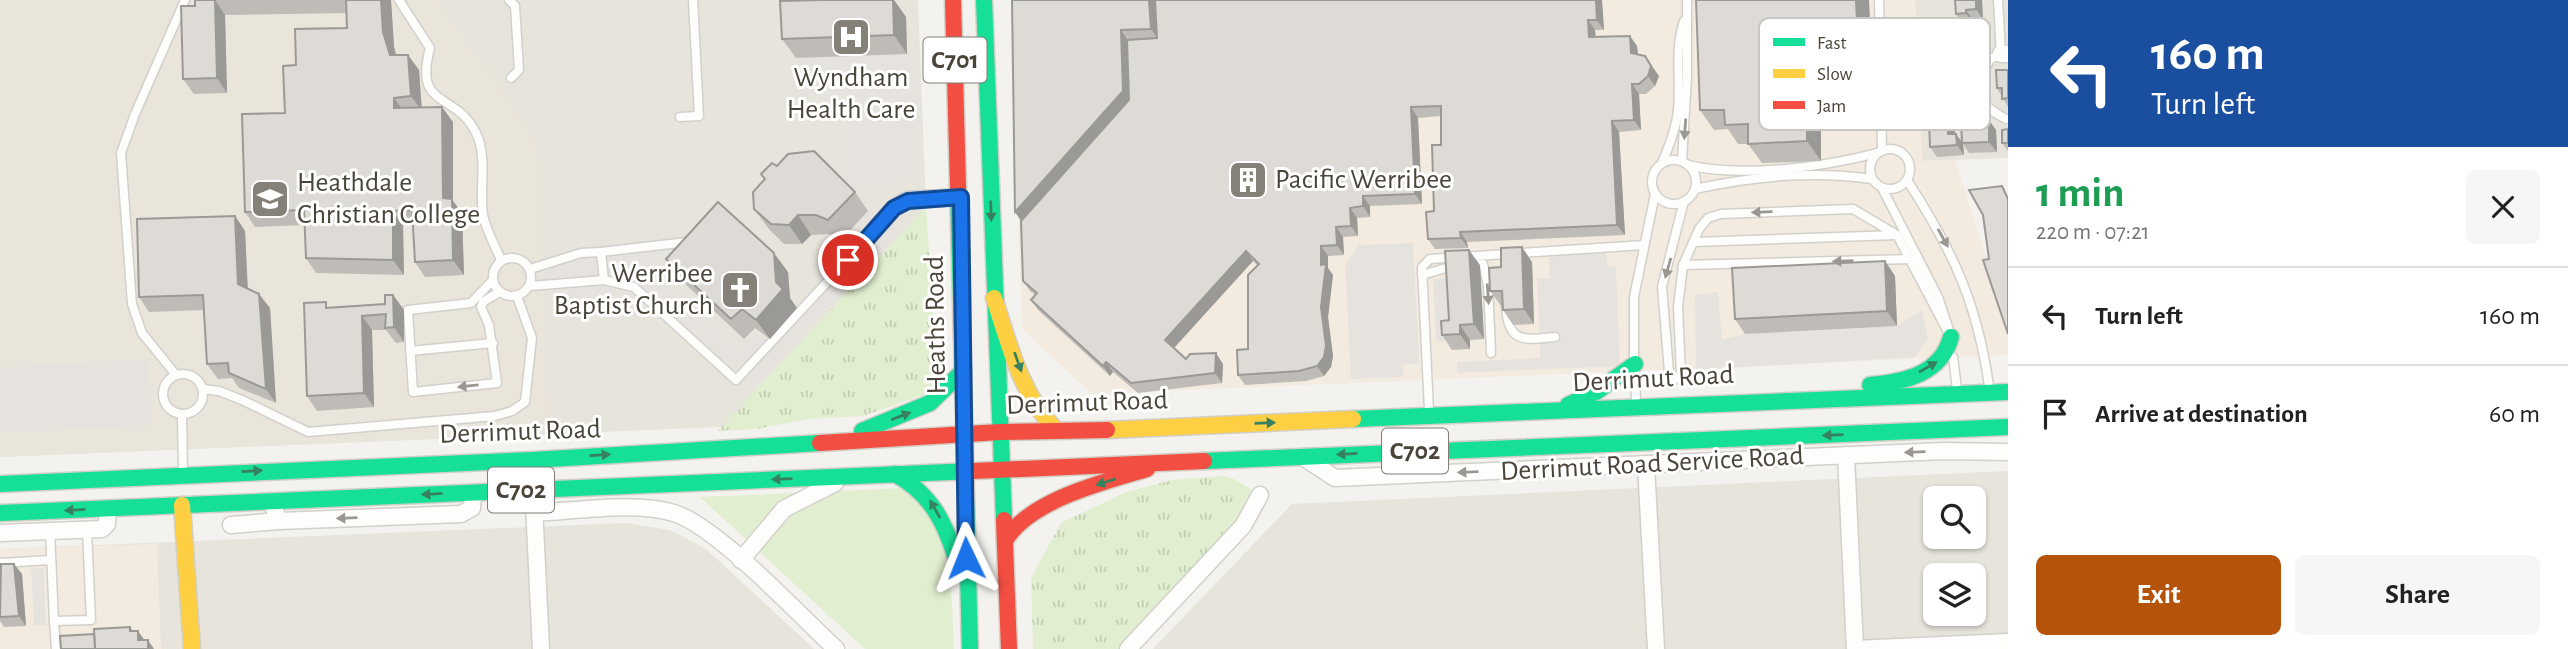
<!DOCTYPE html>
<meta charset="utf-8">
<style>
body{margin:0;font-family:"Alegreya Sans",sans-serif;background:#f6f6f6;color:#222;height:100vh;display:flex;flex-direction:column;font-size:26px;white-space:nowrap}
*{box-sizing:border-box;margin:0}
p{font-size:23px;color:#767676}
.icon{flex:none;width:38px;height:38px;fill:none;stroke:currentColor;stroke-width:2;stroke-linecap:round;stroke-linejoin:round}
.map{position:relative;flex:1;overflow:hidden}
.panel{display:flex;flex-direction:column;background:#fff;width:560px}
.panel>*{flex:none}
.hud{background:#1a4fa0;color:#fff;overflow:hidden}
.tools{position:absolute;left:1923px;top:486px;display:grid;gap:14px}
.tools a{display:grid;place-items:center;width:63px;height:63px;border-radius:10px;background:#fff;box-shadow:0 2px 5px #0004;font-size:35px}
.pin{position:absolute;display:grid;place-items:center;width:60px;height:60px;color:#fff;margin:-30px;border:4px solid #fff;border-radius:50%;box-shadow:0 2px 7px #0007}
.me{position:absolute;width:77px;margin:-38px;rotate:358deg;stroke-linejoin:round;filter:drop-shadow(0 0 5px #0008)}
.turn{display:flex;align-items:center;gap:24px;height:147px;padding:0 28px;font-size:32px}
.turn .icon{width:91px;height:91px;stroke-width:2.5}
.turn b{display:block;font-size:49px;line-height:60px}
.round{display:grid;place-items:center;flex:none;width:74px;height:74px;border-radius:10px;background:#f6f6f6}
.headline{display:flex;align-items:center;justify-content:space-between;height:119px;padding:0 28px}
h1{font-size:42px;font-weight:600;line-height:52px;color:#1e9e55}
.cta{display:flex;gap:14px;margin-top:auto;padding:14px 28px}
.cta a{flex:1;height:80px;border-radius:10px;background:#b45309;color:#fff;font-size:28px;font-weight:600;line-height:80px;text-align:center}
.cta a+a{background:#f6f6f6;color:#222}
ul{padding:0;list-style:none}
li{display:flex;align-items:center;gap:21px;height:98px;padding:0 28px;border-top:2px solid #e0e0e0}
li div{flex:1}
li b{display:block;font-size:26px}
li em{font-style:normal}
main{display:flex;flex:1;min-height:0}
.map>svg:first-child{display:block}
</style>
<main>
<div class="map">
<svg width="2008" height="649" viewBox="0 0 2008 649">
<defs>
<pattern id="grass-tufts" width="24" height="20" patternUnits="userSpaceOnUse" patternTransform="scale(1.75)"><rect width="24" height="20" fill="#e1eecf"/><path d="M3 7l-1-3M5 7V3M7 7l1-3M15 17l-1-3M17 17v-4M19 17l1-3" fill="none" stroke="#c3cdb2"/></pattern>
</defs>
<rect width="100%" height="100%" fill="#f4f2ee"/>
<g fill="#e7e4dc" fill-rule="evenodd">
<path d="M0 0H918L926 207 722 427 0 457Z"/>
<path d="M1915 0H2008V158L1922 161Z"/>
<path d="M2008 471V649H1153L1292 504ZM1936 499H1974V537H1936ZM1936 576H1974V614H1936Z"/>
<path d="M627 523 670 530 706 549 814 649H0V549Z"/>
</g>
<g fill="#f3ebdf">
<path d="M1011 0H1915L1922 161 1955 160 2008 323V355L1092 394 1022 329Z"/>
<path d="M157 544 161 649H0V549Z"/>
</g>
<path fill="#eae5da" d="M0 0H438L538 145 550 434 0 457Z"/>
<g fill="url(#grass-tufts)">
<path d="M926 207 937 375 931 392 863 416 807 419 757 429 718 431Z"/>
<path d="M1223 476 1234 479 1260 495 1124 649H1033L1031 578 1061 523 1126 492 1172 480Z"/>
</g>
<path fill="#e1eecf" d="M906 488C952 521 952 597 954 649H865L700 497Z"/>
<g fill="#e6e3df">
<path d="M920 54 921 90 791 97 792 58Z"/>
<path d="M921 93 923 128 918 129 920 173 905 174V185L846 189 842 132H849L847 96Z"/>
<path d="M870 211H881L900 230 756 385 747 376 739 383 726 380 630 291 614 287V298L553 302 551 290 544 291 542 252 590 245 691 240 696 243 664 279 742 352 755 333 768 345 847 260 839 255 838 248Z"/>
<path d="M1413 243 1419 363 1403 365V377L1351 379 1345 264 1359 245Z"/>
<path d="M1606 253 1607 266H1616L1620 366 1457 373V362L1540 358 1537 278H1550L1549 256Z"/>
<path d="M1447 278 1450 341H1436L1433 279Z"/>
<path d="M1718 292 1722 340 1745 334 1897 326 1922 310 1928 339 1915 357 1696 370 1695 295Z"/>
<path d="M148 359 152 425 0 433V367Z"/>
<path d="M31 568H44L46 625 34 626Z"/>
</g>
<g fill="none" stroke-linecap="round" stroke-linejoin="round">
<defs>
<g id="lane">
<path d="M399 0 430 48C413 110 456 91 476 133 488 157 479 189 483 215 486 230 495 246 501 260"/>
<path d="M509 0 515 6 519 70 511 78"/>
<path d="M1879 0 1882 150"/>
<path d="M1998 0 2001 54 1990 59C1974 92 1973 101 2006 119"/>
<path d="M1952 54 1985 69"/>
<path d="M680 117 699 116 693 0"/>
<path d="M1961 121 1974 117 1984 106"/>
<circle cx="1890" cy="169" r="20"/>
<circle cx="1674" cy="182" r="22"/>
<path d="M1682 161 1687 77V0"/>
<path d="M1662 163C1669 146 1676 129 1678 110 1681 80 1674 51 1684 21"/>
<path d="M1688 165C1741 178 1824 167 1877 153"/>
<path d="M1907 180C1953 251 1977 302 1989 386"/>
<path d="M1882 188 1938 297 1949 330"/>
<path d="M1695 189C1754 176 1812 170 1872 179"/>
<path d="M1694 242 1897 235"/>
<path d="M601 252 687 242"/>
<circle cx="512" cy="277" r="19"/>
<path d="M1469 265 1483 264 1488 285 1491 353"/>
<path d="M1683 265 1911 259"/>
<path d="M530 269 581 253 601 252 604 280"/>
<path d="M1422 275 1456 265"/>
<path d="M493 280 471 303 408 310 413 392 497 383 489 325 481 307 483 302 499 292"/>
<path d="M530 286 604 280 634 287 736 380 843 265"/>
<path d="M1506 306C1508 344 1524 340 1555 337"/>
<path d="M410 351 493 343"/>
<path d="M1953 357 1957 389"/>
<path d="M1634 360V297L1655 194"/>
<path d="M1635 373 1636 402"/>
<circle cx="183" cy="394" r="20"/>
<path d="M176 375 142 333 132 304 121 153 135 114 185 0"/>
<path d="M1670 383 1681 375 1678 307 1683 265 1699 229 1708 218 1721 214 1853 209 1897 235 1949 334"/>
<path d="M1670 384 1662 287 1684 201"/>
<path d="M203 389 219 391 242 400 308 432 495 416 512 411 525 402 532 338 517 296"/>
<path d="M1429 410 1422 267 1430 259 1644 245"/>
<path d="M182 414 183 472"/>
<path d="M50 531 54 621 91 620 87 530"/>
<path d="M0 563 51 560"/>
<path d="M54 621 56 649"/>
</g>
<g id="street">
<path d="M2001 54H2008"/>
<path d="M843 265 894 208 907 200 960 197"/>
<path d="M1846 455 1855 649"/>
<path d="M1303 457 1335 478 1944 451 2008 452"/>
<path d="M1646 465 1656 649"/>
<path d="M271 501 279 521 461 514 472 508 473 493"/>
<path d="M534 505 541 649"/>
<path d="M535 513C576 511 635 501 674 513 718 527 799 615 836 649"/>
<path d="M231 525 279 521"/>
<path d="M0 533 102 529 107 524 108 509"/>
<path d="M741 560 784 509 835 483"/>
<path d="M1128 649 1243 526 1260 495"/>
<path d="M1855 649 2008 642"/>
</g>
<g id="fast">
<path d="M984 0 1004 520"/>
<path d="M958 187 970 649"/>
<path d="M1870 385C1905 382 1941 374 1951 337"/>
<path d="M1568 405 1596 392 1635 364"/>
<path d="M1353 419 2008 392"/>
<path d="M862 431 930 403 963 371"/>
<path d="M1204 461 2008 427"/>
<path d="M895 474C933 495 946 525 958 565"/>
<path d="M0 484 532 460 820 443"/>
<path d="M0 513 973 471"/>
</g>
<g id="slow">
<path d="M994 298C1009 344 1021 395 1056 430"/>
<path d="M1107 430 1353 419"/>
<path d="M182 505 192 649"/>
</g>
<g id="jam">
<path d="M953 0 958 187"/>
<path d="M820 443 1000 432 1107 430"/>
<path d="M973 471 1204 461"/>
<path d="M1004 520 1009 649"/>
<path d="M1005 541C1029 500 1104 482 1147 469"/>
</g>
</defs>
<use href="#lane" stroke="#d2d0cb" stroke-width="11"/>
<use href="#street" stroke="#d2d0cb" stroke-width="19"/>
<use href="#fast" stroke="#d3cfc5" stroke-width="19"/>
<use href="#slow" stroke="#d3cfc5" stroke-width="19"/>
<use href="#jam" stroke="#d3cfc5" stroke-width="19"/>
<use href="#lane" stroke="#fdfdfc" stroke-width="8"/>
<use href="#street" stroke="#fdfdfc" stroke-width="16"/>
<use href="#fast" stroke="#16e098" stroke-width="16"/>
<use href="#slow" stroke="#ffcf43" stroke-width="16"/>
<use href="#jam" stroke="#f24e42" stroke-width="16"/>
</g>
<g fill="#bfbcb8">
<path d="M195 0H391L394 47 396 55H408L419 70 421 108 453 122V201L462 213 464 275 425 277 415 262 413 225 403 226 404 275 316 273 306 258 305 225 255 227 245 212 285 113 296 65 347 28 346 13 225 15 227 93 194 94 183 79 195 6Z"/>
<path d="M822 0H894L906 17 907 54 796 58 782 39Z"/>
<path d="M1012 0H1602L1604 30H1595L1596 37 1637 46 1638 55 1659 76 1655 86 1646 94H1639L1641 130 1619 132 1625 235 1467 242 1468 248 1435 249 1428 239 1434 211 1441 145V116L1418 118 1422 204 1370 206V217L1357 218 1358 236 1343 237 1344 255 1328 256V268L1333 275 1328 317 1333 356 1331 367 1324 376 1306 381 1245 385 1238 375 1248 349 1257 265 1253 261 1174 348 1186 359 1223 364 1222 383 1138 393 1113 372 1110 376 1038 310 1031 300 1035 295 1030 291 1023 281Z"/>
<path d="M1696 0H1869L1874 125 1821 127V161L1762 163 1748 144H1738L1728 129 1714 130 1700 110Z"/>
<path d="M1982 0 1983 20H1973V24H1963L1956 14Z"/>
<path d="M1944 57 1959 67 1960 86 1963 91 1964 101H1955V116H1938L1931 106 1930 85 1924 76Z"/>
<path d="M2008 70V107L1997 88Z"/>
<path d="M1948 119 1955 129V134H1956L1962 142 1996 130 1997 152 1969 153 1963 144 1964 155 1937 157 1930 147Z"/>
<path d="M2008 129V151L2002 143Z"/>
<path d="M777 166 855 192 868 211 842 239 829 234 811 235 802 244H784L768 228 754 209 764 180 761 174Z"/>
<path d="M235 216 245 231 248 288 270 308 276 403 239 388 232 378 218 379 207 364 204 310 149 312 139 297Z"/>
<path d="M666 259 788 272 790 298 797 308 770 339 755 328 744 339 679 278Z"/>
<path d="M1885 261 1895 276 1897 326 1745 334 1735 319Z"/>
<path d="M1532 262 1534 324 1513 325 1503 310V306H1501L1490 291 1501 267Z"/>
<path d="M1480 265 1484 339 1470 340V349L1452 350 1442 335Z"/>
<path d="M393 295 404 310V342L396 343 386 330H372L374 407 317 411 307 396 329 307 385 304Z"/>
<path d="M14 564 22 574 26 626 4 627 0 621V568Z"/>
</g>
<g fill="#9b9996">
<path d="M215 0 225 15 227 93 217 78Z"/>
<path d="M381 0H391L394 47 400 69 390 55 383 32Z"/>
<path d="M893 0H894L906 17 907 54 894 35Z"/>
<path d="M1149 0H1162L1164 48 1151 29Z"/>
<path d="M1596 0H1602L1604 30 1597 20Z"/>
<path d="M1856 0H1869L1874 125 1861 105Z"/>
<path d="M1976 0H1982L1983 20 1976 9Z"/>
<path d="M1966 10 1973 20V24L1966 13Z"/>
<path d="M1588 20 1595 30 1596 47 1589 37Z"/>
<path d="M1121 30 1134 50 1137 110 1028 231 1015 212Z"/>
<path d="M1630 36 1637 46 1639 63 1631 53Z"/>
<path d="M408 55 419 70 422 111 411 96Z"/>
<path d="M1645 56 1659 76 1655 86 1648 76Z"/>
<path d="M1952 56 1959 67 1960 86 1953 76Z"/>
<path d="M1956 80 1963 91 1964 101 1956 91Z"/>
<path d="M1632 84 1639 94 1641 130 1634 120Z"/>
<path d="M1948 91 1955 101V116L1948 106Z"/>
<path d="M394 98 405 113 394 108Z"/>
<path d="M442 107 453 122V201L462 213 464 275 453 260 443 198Z"/>
<path d="M1411 107 1418 118 1422 204 1415 194Z"/>
<path d="M1807 108 1821 127V161L1807 141Z"/>
<path d="M1948 119 1955 129V144L1948 134Z"/>
<path d="M1989 120 1996 130 1997 152 1989 142Z"/>
<path d="M1612 121 1619 132 1625 235 1617 225Z"/>
<path d="M1956 134 1963 144 1964 155 1957 145Z"/>
<path d="M1363 196 1370 206V217L1363 206Z"/>
<path d="M1350 208 1357 218 1358 236 1351 226Z"/>
<path d="M393 211 403 226 404 275 393 260Z"/>
<path d="M798 215 811 235 802 244 789 225Z"/>
<path d="M235 216 245 231 248 299 238 284Z"/>
<path d="M1336 227 1343 237 1344 255 1337 245Z"/>
<path d="M1460 232 1467 242 1468 248 1461 238Z"/>
<path d="M1321 246 1328 256V268L1333 275 1328 317 1333 356 1331 367 1324 376 1317 366 1321 265Z"/>
<path d="M1522 247 1532 262 1534 324 1524 309Z"/>
<path d="M1469 250 1480 265 1484 339 1474 324Z"/>
<path d="M1246 251 1253 261 1172 350 1165 340Z"/>
<path d="M774 253 788 272 790 298 797 308 770 339 756 320 776 282Z"/>
<path d="M1885 261 1895 276 1897 326 1887 311Z"/>
<path d="M259 294 270 308 276 403 266 389Z"/>
<path d="M393 295 404 310V342L394 327Z"/>
<path d="M362 316 372 330 374 407 364 393Z"/>
<path d="M1460 325 1470 340V349L1460 334Z"/>
<path d="M1216 353 1223 364 1222 383 1215 373Z"/>
<path d="M1106 362 1113 372 1110 376 1103 366Z"/>
<path d="M14 564 22 574 26 626 19 616Z"/>
<path d="M130 627 138 639V631L148 645V640L154 649H145L130 631Z"/>
</g>
<g fill="#dedbd6" stroke="#9b9996" stroke-width="2">
<path d="M195 0H215L217 78 183 79 181 6H195Z"/>
<path d="M346 0H381L383 32 390 55H408L411 96 394 98V108L442 107 443 198 452 199 453 260 415 262 412 210 393 211V260L306 258 304 210 245 212 242 114 285 113 283 66 296 65 295 29 347 28Z"/>
<path d="M822 0H893L894 35 782 39 780 1Z"/>
<path d="M1012 0H1149L1151 29 1121 30 1123 91 1015 212Z"/>
<path d="M1155 0H1596L1597 20H1588L1589 37 1630 36 1631 53 1645 56 1651 66 1648 76 1639 84H1632L1634 120 1612 121 1617 225 1460 232 1461 238 1428 239 1426 212 1434 211 1432 145H1441V106L1411 107 1415 194 1363 196V206L1350 208 1351 226 1336 227 1337 245 1321 246V265L1326 264 1321 307 1326 346 1324 357 1317 366 1299 371 1238 375 1237 350 1248 349V275L1259 264 1246 251 1165 340 1186 359 1190 354 1216 353 1215 373 1131 383 1106 362 1103 366 1031 300 1037 293 1023 281 1021 221 1129 100 1127 40 1157 38Z"/>
<path d="M1696 0H1856L1861 105 1807 108V141L1748 144V124L1725 125 1724 110H1700Z"/>
<path d="M1955 0H1976V9L1966 10V13L1956 14Z"/>
<path d="M1996 70H2008V98L2002 99V88H1997Z"/>
<path d="M1948 119V134H1956L1957 145 1930 147 1929 120Z"/>
<path d="M1989 120V142L1962 143 1961 121Z"/>
<path d="M2008 129V143H2002V130Z"/>
<path d="M814 151 855 192 828 220 816 215H798L789 225 771 224 754 209 753 192 765 179 761 174 772 163 777 166 788 154Z"/>
<path d="M2002 186 2008 199V334L1983 260 1989 259 1983 215 1969 190Z"/>
<path d="M718 202 774 253 776 282 783 289 756 320 742 309 731 319 666 259Z"/>
<path d="M235 216 238 284 259 294 266 389 229 373 228 363 207 364 203 295 139 297 137 219Z"/>
<path d="M1522 247 1524 309 1503 310 1502 291H1490L1489 268 1501 267V248Z"/>
<path d="M1469 250 1474 324 1460 325V334L1442 335 1441 321 1449 320 1445 251Z"/>
<path d="M1885 261 1887 311 1735 319 1732 268Z"/>
<path d="M385 295H393L394 327 385 328 386 314 362 316 364 393 307 396 304 303 326 302V308L385 304Z"/>
<path d="M1 564H14L19 616 0 617Z"/>
<path d="M130 627V631H138V640H148V649H95L94 629Z"/>
<path d="M94 634 95 649H61L60 636Z"/>
</g>
<defs><path id="oneway-solid" d="M-6-.8H1V-3.2L6.5 0L1 3.2V.8H-6Z" transform="scale(1.75)"/></defs>
<g fill="#9b9791">
<use href="#oneway-solid" transform="translate(1685 129) rotate(94)"/>
<use href="#oneway-solid" transform="translate(1762 212) rotate(178)"/>
<use href="#oneway-solid" transform="translate(1943 238) rotate(61)"/>
<use href="#oneway-solid" transform="translate(1843 261) rotate(178)"/>
<use href="#oneway-solid" transform="translate(1668 268) rotate(106)"/>
<use href="#oneway-solid" transform="translate(1488 294) rotate(86)"/>
<use href="#oneway-solid" transform="translate(468 386) rotate(174)"/>
<use href="#oneway-solid" transform="translate(1915 452) rotate(178)"/>
<use href="#oneway-solid" transform="translate(1468 472) rotate(178)"/>
<use href="#oneway-solid" transform="translate(347 518) rotate(178)"/>
</g>
<g fill="#36825f">
<use href="#oneway-solid" transform="translate(991 211) rotate(88)"/>
<use href="#oneway-solid" transform="translate(1018 362) rotate(70)"/>
<use href="#oneway-solid" transform="translate(1928 367) rotate(-30)"/>
<use href="#oneway-solid" transform="translate(901 416) rotate(-21)"/>
<use href="#oneway-solid" transform="translate(1265 423) rotate(-2)"/>
<use href="#oneway-solid" transform="translate(1833 435) rotate(178)"/>
<use href="#oneway-solid" transform="translate(1347 454) rotate(177)"/>
<use href="#oneway-solid" transform="translate(600 455) rotate(-4)"/>
<use href="#oneway-solid" transform="translate(252 471) rotate(-3)"/>
<use href="#oneway-solid" transform="translate(782 479) rotate(178)"/>
<use href="#oneway-solid" transform="translate(1106 482) rotate(162)"/>
<use href="#oneway-solid" transform="translate(432 494) rotate(177)"/>
<use href="#oneway-solid" transform="translate(935 509) rotate(-120)"/>
<use href="#oneway-solid" transform="translate(75 510) rotate(177)"/>
</g>
<g fill="none" stroke-linecap="round" stroke-linejoin="round">
<defs>
<path id="route" d="M848 260 894 208 908 201 961 197 966 558"/>
</defs>
<use href="#route" stroke="#114b97" stroke-width="18"/>
<use href="#route" stroke="#1a73e8" stroke-width="12"/>
</g>
<defs>
<symbol id="hospital-square" viewBox="-11 -11 22 22"><rect x="-9" y="-9" width="18" height="18" rx="4" fill="#868178" stroke="#fff"/><path d="M-5-5h3v3.5h4V-5h3V5h-3V1.5h-4V5h-3Z" fill="#fff"/></symbol>
<symbol id="building-square" viewBox="-11 -11 22 22"><rect x="-9" y="-9" width="18" height="18" rx="4" fill="#868178" stroke="#fff"/><path d="M-4-6H4V6H1V3H-1V6H-4ZM-2.5-4.3h1.7v1.8h-1.7ZM.8-4.3h1.7v1.8H.8ZM-2.5-1h1.7V.8h-1.7ZM.8-1h1.7V.8H.8Z" fill="#fff"/></symbol>
<symbol id="school-square" viewBox="-11 -11 22 22"><rect x="-9" y="-9" width="18" height="18" rx="4" fill="#868178" stroke="#fff"/><path d="M0-5L7-2L0 1L-7-2ZM-4 1L0 2.5L4 1V4Q0 6-4 4Z" fill="#fff"/></symbol>
<symbol id="church-square" viewBox="-11 -11 22 22"><rect x="-9" y="-9" width="18" height="18" rx="4" fill="#868178" stroke="#fff"/><path d="M-1.2-6h2.4v3.5h3.3v2.4h-3.3V6h-2.4V-.1h-3.3v-2.4h3.3Z" fill="#fff"/></symbol>
</defs>
<g fill-rule="evenodd">
<use href="#hospital-square" x="829" y="15" width="44" height="44"/>
<use href="#building-square" x="1226" y="158" width="44" height="44"/>
<use href="#school-square" x="248" y="177" width="44" height="44"/>
<use href="#church-square" x="718" y="268" width="44" height="44"/>
</g>
<g text-anchor="middle" dominant-baseline="central" stroke-width="6" stroke-linejoin="round" paint-order="stroke">
<g fill="#fff" stroke="#817c74" stroke-width="2">
<rect x="923.5" y="37.5" width="63" height="45" rx="5"/>
<rect x="1382" y="428.5" width="66" height="45" rx="5"/>
<rect x="488" y="467.5" width="66" height="45" rx="5"/>
</g>
<g font-size="26" font-weight="bold" fill="#4b4439">
<text x="955" y="60">C701</text>
<text x="1415" y="451">C702</text>
<text x="521" y="490">C702</text>
</g>
<g font-size="28" fill="#4b4439" stroke="#fff" text-anchor="start">
<text x="851" y="78" text-anchor="middle">Wyndham<tspan x="851" dy="32">Health Care</tspan></text>
<text x="1275" y="180">Pacific Werribee</text>
<text x="297" y="183">Heathdale<tspan x="297" dy="32">Christian College</tspan></text>
<text x="713" y="274" text-anchor="end">Werribee<tspan x="713" dy="32">Baptist Church</tspan></text>
</g>
<g font-size="28" fill="#4b4439" stroke="#fff">
<text transform="translate(936 325) rotate(-91)">Heaths Road</text>
<text transform="translate(1653 379) rotate(-3)">Derrimut Road</text>
<text transform="translate(1087 403) rotate(-2)">Derrimut Road</text>
<text transform="translate(520 432) rotate(-2)">Derrimut Road</text>
<text transform="translate(1652 464) rotate(-3)">Derrimut Road Service Road</text>
</g>
</g>
<rect x="1759" y="18" width="231" height="112" rx="10" fill="#fff" stroke="#c9c7c4" stroke-width="2"/>
<rect x="1773" y="38" width="32" height="8" fill="#16e098"/>
<rect x="1773" y="69" width="32" height="9" fill="#ffcf43"/>
<rect x="1773" y="101" width="32" height="8" fill="#f24e42"/>
<g font-size="19" fill="#4b4439">
<text x="1817" y="49">Fast</text>
<text x="1817" y="80">Slow</text>
<text x="1817" y="112">Jam</text>
</g>
</svg>
<div class="tools">
<a><svg class="icon" aria-label="search" viewBox="0 0 24 24"><circle cx="10" cy="10" r="6"/><path d="M15 15l6 6"/></svg></a>
<a><svg class="icon" aria-label="layers" viewBox="0 0 24 24"><path d="M12 4l9 5-9 5-9-5zM3 14l9 5 9-5"/></svg></a>
</div>
<div class="pin" style="left:848px;top:260px;background:#d93025"><svg class="icon" aria-label="arrive" viewBox="0 0 24 24"><path d="M6 21V4h12l-3 4 3 4H6"/></svg></div>
<svg class="me" style="left:966px;top:558px" viewBox="-20 -20 40 40"><path d="M0-17L14 15 0 8-14 15z" fill="#1a73e8" stroke="#fff" stroke-width="4"/></svg>
</div>
<section class="panel">
<div class="hud">
<div class="turn"><svg class="icon" aria-label="left" viewBox="0 0 24 24"><path d="M17 20v-9H6M10 6l-5 5 5 5"/></svg><div><b>160 m</b>Turn left</div></div>
</div>
<div class="headline"><div><h1>1 min</h1><p>220 m · 07:21</p></div><a class="round"><svg class="icon" aria-label="close" viewBox="0 0 24 24"><path d="M6 6l12 12M18 6L6 18"/></svg></a></div>
<ul>
<li><svg class="icon" aria-label="left" viewBox="0 0 24 24"><path d="M17 20v-9H6M10 6l-5 5 5 5"/></svg><div><b>Turn left</b></div><em>160 m</em></li>
<li><svg class="icon" aria-label="arrive" viewBox="0 0 24 24"><path d="M6 21V4h12l-3 4 3 4H6"/></svg><div><b>Arrive at destination</b></div><em>60 m</em></li>
</ul>
<div class="cta"><a>Exit</a><a>Share</a></div>
</section>
</main>
